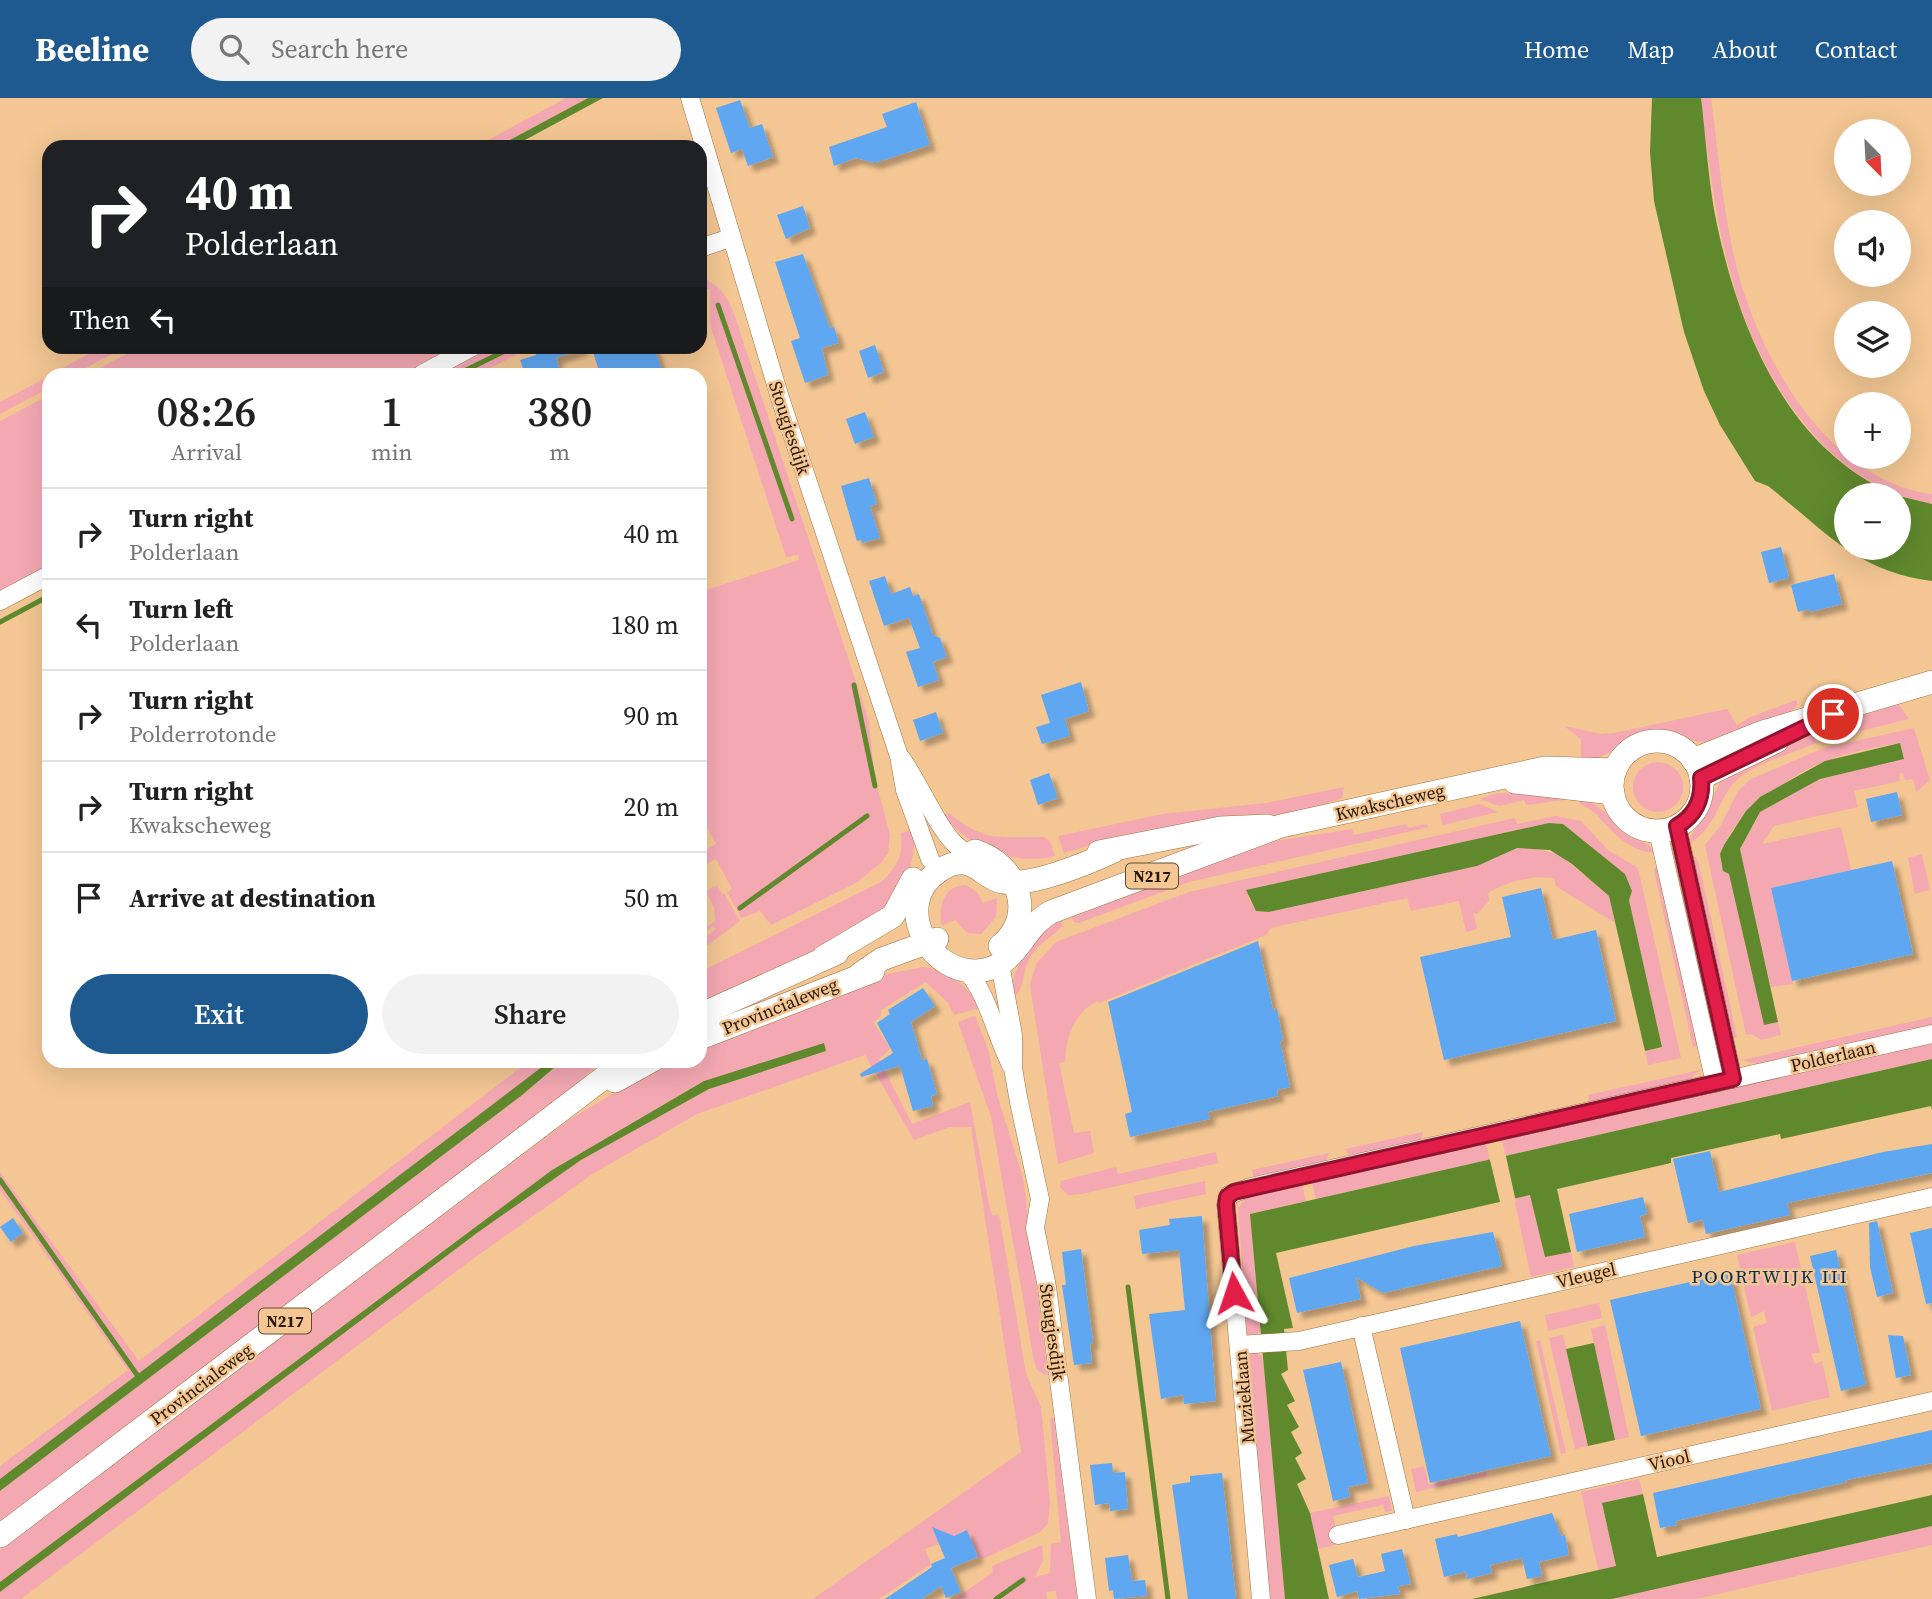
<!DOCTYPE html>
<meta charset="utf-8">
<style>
body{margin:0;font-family:"Source Serif 4",serif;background:#f2f2f2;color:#222;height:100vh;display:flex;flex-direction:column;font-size:26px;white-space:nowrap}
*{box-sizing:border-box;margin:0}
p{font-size:23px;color:#767676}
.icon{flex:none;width:38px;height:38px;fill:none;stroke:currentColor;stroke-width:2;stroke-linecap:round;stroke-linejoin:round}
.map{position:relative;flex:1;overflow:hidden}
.side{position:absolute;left:42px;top:270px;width:665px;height:700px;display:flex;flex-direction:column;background:#fff;border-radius:21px;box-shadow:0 7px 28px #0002}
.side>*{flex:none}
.guide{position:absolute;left:42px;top:42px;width:665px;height:214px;border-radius:21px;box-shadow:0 7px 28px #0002;background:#202124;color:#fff;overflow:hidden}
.needle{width:46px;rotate:156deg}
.tools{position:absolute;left:1834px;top:21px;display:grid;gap:14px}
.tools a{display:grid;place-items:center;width:77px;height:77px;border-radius:50%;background:#fff;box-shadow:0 7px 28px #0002;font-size:35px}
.pin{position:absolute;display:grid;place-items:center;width:60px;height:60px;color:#fff;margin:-30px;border:4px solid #fff;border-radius:50%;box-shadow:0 2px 7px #0007}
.me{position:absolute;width:77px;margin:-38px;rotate:355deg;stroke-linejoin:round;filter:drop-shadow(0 0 5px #0008)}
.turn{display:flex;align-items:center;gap:24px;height:147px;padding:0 28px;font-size:32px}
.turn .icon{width:91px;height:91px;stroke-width:2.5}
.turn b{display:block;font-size:49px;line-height:60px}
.then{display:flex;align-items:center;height:66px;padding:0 28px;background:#0003;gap:14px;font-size:26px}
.eta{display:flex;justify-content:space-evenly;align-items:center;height:119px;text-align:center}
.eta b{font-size:42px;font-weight:600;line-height:49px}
.action{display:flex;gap:14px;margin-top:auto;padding:14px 28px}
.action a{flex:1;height:80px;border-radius:42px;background:#1e5990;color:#fff;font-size:28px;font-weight:600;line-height:80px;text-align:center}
.action a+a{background:#f2f2f2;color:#222}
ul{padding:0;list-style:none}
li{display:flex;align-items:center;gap:21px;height:91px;padding:0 28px;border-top:2px solid #e0e0e0}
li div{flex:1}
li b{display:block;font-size:26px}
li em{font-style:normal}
header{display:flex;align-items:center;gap:42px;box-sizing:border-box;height:98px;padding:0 35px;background:#1e5990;color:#fff}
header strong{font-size:33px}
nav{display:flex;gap:38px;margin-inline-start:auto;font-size:24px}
.search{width:490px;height:63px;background:#f2f2f2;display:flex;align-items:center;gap:18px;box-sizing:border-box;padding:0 24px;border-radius:38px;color:#767676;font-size:26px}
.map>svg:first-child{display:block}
</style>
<header>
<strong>Beeline</strong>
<div class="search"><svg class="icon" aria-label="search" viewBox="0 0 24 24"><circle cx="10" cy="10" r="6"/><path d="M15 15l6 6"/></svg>Search here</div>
<nav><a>Home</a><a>Map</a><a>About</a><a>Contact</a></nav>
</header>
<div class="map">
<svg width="1932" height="1501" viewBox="0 0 1932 1501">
<defs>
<filter id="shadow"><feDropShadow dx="6" dy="6" stdDeviation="2" flood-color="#0004"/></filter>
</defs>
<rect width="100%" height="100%" fill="#f3c693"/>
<g fill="#f4a8b2">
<path d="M566 0H588L497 49H475Z"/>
<path d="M1701 0H1711C1718 52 1722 106 1734 158 1755 254 1826 383 1932 396V406C1886 398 1847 374 1815 338 1730 244 1715 121 1701 0Z"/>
<path d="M700 180C732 188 736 225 746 252L869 623 874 677 890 737 888 755 881 765 856 785 771 827 760 813 741 820 727 794 732 791 716 761 700 770V755L716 746 700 717V494L799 462 798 457 786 459 710 227V191L700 193Z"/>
<path d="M104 248 126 249 74 276H51Z"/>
<path d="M140 249H460L407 276H88Z"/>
<path d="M491 249H531L479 276H439Z"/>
<path d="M49 278V290L0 316V304Z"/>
<path d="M49 297V469L0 495V323Z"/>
<path d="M1796 602 1798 607 1788 617 1718 646 1648 637 1591 663H1581V641L1564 628 1601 636 1614 635 1727 611 1737 627 1748 620Z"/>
<path d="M1897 604 1909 621 1821 643 1818 634Z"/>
<path d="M1914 630 1930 682 1916 694 1913 681 1905 682 1903 675 1899 676 1900 683 1854 693 1858 709 1774 728 1762 746 1841 729 1851 772 1771 790 1793 886 1771 889 1740 752 1760 714 1820 681 1904 660 1900 645C1876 649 1849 654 1826 663 1793 675 1733 717 1722 752 1719 758 1722 766 1723 773L1729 776 1765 927 1778 924 1781 937 1761 942 1751 936 1746 937 1705 747 1721 727 1738 693 1751 681 1824 650Z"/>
<path d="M1813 636 1817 645C1795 654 1755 665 1738 681 1715 702 1720 728 1686 748L1725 676Z"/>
<circle cx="1658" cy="689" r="25"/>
<path d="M1344 689 1342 700C1273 726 1199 727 1126 739 1105 742 1084 749 1064 755L1058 738 1163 716 1266 705Z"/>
<path d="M1498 695 1564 697V702L1526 707 1524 702 1499 708 1480 701Z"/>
<path d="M1582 697 1658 755C1627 754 1614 734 1594 714 1588 709 1581 708 1577 701Z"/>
<path d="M1480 706 1498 714 1443 727 1440 716Z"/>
<path d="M949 715C986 746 1002 738 1044 739L1050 743 1055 758C1016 768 968 750 944 717Z"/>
<path d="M1555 718 1581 723 1608 752 1638 770 1681 960 1648 967 1645 953 1662 950 1629 802 1632 792 1625 776 1563 726 1549 725 1247 792C1248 804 1256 815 1269 814L1477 768 1512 751 1531 749 1560 757 1609 798 1615 825 1556 788 1554 780C1533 777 1505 784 1488 795L1489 803 1477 816 1473 815 1477 831 1466 834 1459 803 1411 813 1407 800 1271 830 1266 837 1099 905 1098 903C1074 914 1066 939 1065 964L1059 965 1074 1035 1090 1033 1094 1055 1058 1066 1030 887 1036 866 1056 844 1189 794 1515 720 1517 726Z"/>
<path d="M1406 726 1409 730 1426 726 1429 729 1189 784 1079 825 1074 824 1070 815 1263 745 1352 731 1354 737Z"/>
<path d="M914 731C916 756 908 792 887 810 843 849 754 876 700 905V874L881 784C897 770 904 756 901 735Z"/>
<path d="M1922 756 1930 792 1915 796 1908 760Z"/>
<path d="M1689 757 1696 759 1699 766 1737 939 1730 941Z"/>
<path d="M1661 764 1702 947 1693 949 1654 772Z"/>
<path d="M700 779 707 792 717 787 722 796 724 795 740 823 700 853V843L716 831 713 828 700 838V834L715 823 714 810Z"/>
<path d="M966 787 977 794 983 805 997 800 996 819 981 836 967 835 955 822 942 827C938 808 944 787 966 787Z"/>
<path d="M1061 818 1062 829C1049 842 1034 847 1027 866 1022 878 1024 895 1011 900 1012 863 1034 842 1061 818Z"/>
<path d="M923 869C950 873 966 886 980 910L954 917 948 905 926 884 881 912V918L873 924 890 951 879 961 912 1026 970 1004 989 1106 992 1117 999 1116 1026 1276 1041 1309 1050 1405 1048 1425 1040 1434 983 1461 978 1459 967 1432 949 1440 945 1434 939 1446 925 1451 931 1466 879 1501H813L1021 1354 971 1029H950L914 1042 865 957 697 1016 594 1075 470 1163 21 1501H0V1494L477 1135 581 1062 709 991 826 953 824 946 704 983 552 1072 0 1484V1451L569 1022 668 963 700 962V948L887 876Z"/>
<path d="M975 918 989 954 997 997 1023 1079 1048 1276 1045 1277 1037 1272 1034 1263 991 1019 958 924Z"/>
<path d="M1932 919V927L1760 967 1742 962Z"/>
<path d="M1932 944V961L1316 1101 1312 1084 1486 1045 1489 1058 1505 1055 1502 1042Z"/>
<path d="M529 963H551L0 1381V1368L128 1272 0 1092V1074L139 1263Z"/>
<path d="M562 963H602L550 1009 0 1424V1393L521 998Z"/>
<path d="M1701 972 1685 984 1590 1005 1588 997Z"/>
<path d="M1423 1034 1421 1043 1351 1059 1345 1051Z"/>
<path d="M1216 1054 1218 1065 1082 1096 1068 1097 1060 1089 1061 1083 1116 1069 1118 1076Z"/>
<path d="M1329 1055 1326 1065 1254 1081 1252 1072Z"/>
<path d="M1205 1083 1206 1096 1136 1111 1134 1098Z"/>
<path d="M1302 1087 1306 1103 1250 1116 1261 1235 1247 1237 1238 1110 1246 1100Z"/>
<path d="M1531 1097 1545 1159 1571 1154 1574 1169 1531 1179 1515 1105V1101Z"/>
<path d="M1795 1144 1820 1254 1811 1256 1815 1266 1822 1263 1830 1299 1772 1313 1753 1229 1767 1225 1764 1213 1751 1219 1737 1157Z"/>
<path d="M1599 1205 1602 1220 1548 1233 1545 1217Z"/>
<path d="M1605 1227 1629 1339 1615 1342 1591 1231Z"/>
<path d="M1563 1237 1588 1348 1575 1351 1549 1240Z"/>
<path d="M1540 1242 1566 1355 1561 1356 1536 1243Z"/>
<path d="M1256 1254 1263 1259 1285 1501H1270L1249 1263 1251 1256Z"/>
<path d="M1050 1320H1054L1077 1501H1057L1056 1493 1046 1494 1047 1501H955L993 1474 992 1468 1042 1447 1043 1462 1035 1479 1050 1475 1051 1446 1061 1444Z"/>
<path d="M1424 1368 1429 1387 1486 1374 1487 1378 1416 1394 1411 1371Z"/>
<path d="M1639 1381 1643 1396 1602 1406 1616 1468 1598 1472 1581 1394Z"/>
<path d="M1389 1398 1392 1413 1385 1414 1383 1407 1333 1418 1339 1446 1318 1451 1310 1415Z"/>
<path d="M1932 1428V1447L1696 1501H1612Z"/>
</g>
<g fill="#60892d">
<path d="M588 0H603L512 49H497Z"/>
<path d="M1652 0H1701C1706 40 1708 82 1716 122 1738 229 1787 352 1896 397H1846V450H1899V398L1932 406V483C1855 473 1826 433 1768 388L1755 383 1720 327 1704 293 1684 234 1654 103 1650 54Z"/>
<path d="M1900 645 1904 661 1820 681 1760 714 1740 751 1778 924 1764 927 1729 776 1723 773 1720 756 1724 747 1746 713 1760 699 1825 663Z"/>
<path d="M1549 725 1563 726 1625 776 1632 793 1629 802 1662 949 1645 953 1609 798 1572 766 1550 752 1517 750 1477 768 1269 814 1256 813 1246 792Z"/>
<path d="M824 945 826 953 709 991 581 1062 477 1135 0 1494V1484L552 1072 704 983Z"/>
<path d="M1932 961V1012L1931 1008 1781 1041 1780 1036 1671 1060V1065L1557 1091 1571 1154 1545 1159 1530 1097 1276 1155 1293 1230 1284 1231 1288 1272 1281 1276 1295 1303 1287 1307 1299 1329 1291 1334 1302 1355 1295 1360 1306 1381 1297 1386 1310 1415 1329 1501H1285L1250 1116Z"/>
<path d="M551 962 562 963 521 998 0 1393V1381Z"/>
<path d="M1594 1245 1615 1342 1588 1348 1566 1251Z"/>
<path d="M1643 1396 1657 1459 1932 1397V1428L1612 1501H1472L1616 1468 1602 1405Z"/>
</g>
<path fill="#f3c693" d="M1505 1054 1516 1104 1501 1108 1489 1058Z"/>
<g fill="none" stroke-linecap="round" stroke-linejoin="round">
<g stroke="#60892d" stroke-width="5">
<path d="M718 207 792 421"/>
<path d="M458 276 515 248"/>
<path d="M0 524 49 498"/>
<path d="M854 587 875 688"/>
<path d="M740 810 867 718"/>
<path d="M0 1082 140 1281"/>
<path d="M1128 1189 1168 1501"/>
<path d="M996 1501 1023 1482"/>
</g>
</g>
<g fill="#5fa7f0" filter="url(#shadow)">
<path d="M740 2 750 30 762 26 773 59 748 68 742 51 731 55 716 10Z"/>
<path d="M916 4 930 47 875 65 856 60 834 68 829 49 887 29 882 16Z"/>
<path d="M803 108 810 130 786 141 777 117Z"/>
<path d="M803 156 830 230 834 229 839 245 822 250 828 277 805 285 791 243 800 240 775 164Z"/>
<path d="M875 247 884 274 868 280 859 253Z"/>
<path d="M533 248H583V251L556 260 560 274 525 276 520 262 536 257Z"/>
<path d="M591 248H654L663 276H648L646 271 629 276H600Z"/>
<path d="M865 314 874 339 855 346 846 321Z"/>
<path d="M869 380 877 406 870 408 880 440 862 445 861 442 857 443 841 388Z"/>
<path d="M1781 449 1789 480 1769 485 1761 454Z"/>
<path d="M1834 476 1842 506 1810 514 1809 511 1798 514 1791 487Z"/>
<path d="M885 478 891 496 910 489 913 498 919 496 933 537 940 540 947 559 933 564 939 582 918 589 906 554 920 550 909 520 884 528 869 483Z"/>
<path d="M1081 584 1089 613 1065 621 1070 638 1042 646 1036 629 1050 625 1041 597Z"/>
<path d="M936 614 943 635 920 643 913 622Z"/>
<path d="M1049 675 1058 700 1038 707 1030 682Z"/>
<path d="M1897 694 1902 717 1871 724 1866 701Z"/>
<path d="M1892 763 1913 856 1792 883 1771 790Z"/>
<path d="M1541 790 1553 842 1596 832 1616 923 1444 962 1420 859 1511 839 1502 799Z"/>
<path d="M1258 843 1273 912 1277 911 1283 942 1280 943 1290 989 1277 992 1278 998 1208 1014 1210 1021 1130 1039 1125 1016 1132 1014 1108 904Z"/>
<path d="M923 890 935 908 911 924 922 962 927 961 937 996 931 998 933 1008 913 1013 900 968 861 979 860 976 893 955 877 925 890 916 888 912Z"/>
<path d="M1932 1046V1075L1787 1105 1790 1117 1706 1136 1703 1122 1688 1125 1673 1061 1710 1053 1719 1094 1883 1054Z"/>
<path d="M1643 1099 1647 1116 1640 1118 1645 1139 1577 1154 1569 1116Z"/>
<path d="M1202 1118 1216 1303 1184 1306 1183 1297 1161 1301 1149 1216 1185 1212 1179 1152 1142 1156 1139 1132 1170 1127 1169 1121Z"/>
<path d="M13 1120 23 1135 11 1144 0 1129Z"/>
<path d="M1877 1123 1893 1195 1877 1199 1870 1169 1869 1125Z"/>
<path d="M1932 1130V1205L1926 1206 1910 1135Z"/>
<path d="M1493 1134 1502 1168 1383 1195 1356 1179 1361 1201 1297 1215 1289 1180 1414 1148Z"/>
<path d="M1081 1151 1093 1244 1090 1246 1092 1265 1074 1267 1062 1187H1066L1062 1154Z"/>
<path d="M1836 1152 1866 1287 1841 1293 1810 1158Z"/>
<path d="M1730 1175 1761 1311 1641 1338 1610 1202Z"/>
<path d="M1520 1223 1551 1358 1430 1385 1400 1250Z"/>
<path d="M1888 1237 1903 1238 1911 1277 1896 1280Z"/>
<path d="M1341 1264 1368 1385 1348 1389 1350 1399 1333 1403 1303 1272Z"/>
<path d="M1932 1332V1365L1846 1382 1847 1384 1676 1423 1677 1427 1660 1430 1653 1395Z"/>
<path d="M1112 1365 1113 1375 1125 1374 1128 1411 1110 1413 1109 1405 1095 1407 1090 1367Z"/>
<path d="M1222 1375 1236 1501H1188L1172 1387 1190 1384V1378Z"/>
<path d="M1552 1415 1561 1438 1565 1437 1569 1457 1539 1464 1542 1478 1527 1481 1522 1460 1490 1467 1492 1475 1467 1481 1466 1474 1444 1479 1435 1441 1457 1436 1458 1439Z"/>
<path d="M932 1429 954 1438 967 1432 978 1459 951 1470 961 1494 946 1500 941 1488 922 1501H885L932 1469 931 1466 945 1460Z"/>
<path d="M1402 1451 1411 1486 1398 1488 1400 1496 1359 1501 1357 1493 1337 1499 1329 1467 1353 1461 1358 1479 1385 1473 1381 1456Z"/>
<path d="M1128 1457 1132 1483 1145 1482 1147 1498 1114 1501 1113 1492 1109 1493 1105 1460Z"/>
</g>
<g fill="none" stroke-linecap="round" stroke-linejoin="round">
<defs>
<g id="minor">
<path d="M690 0 780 300 899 658 905 692 930 761"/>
<path d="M700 150 730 140"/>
<path d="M422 276 474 248"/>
<path d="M0 503 49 477"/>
<path d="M901 660C918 682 941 739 961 751"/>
<path d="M1677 728 1733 981"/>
<path d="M1658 733 1715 985"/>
<path d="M1000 866 1013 937V970L1019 1004 1040 1101 1035 1130 1047 1189 1087 1501"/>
<path d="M966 872C989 898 995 936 1011 967"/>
<path d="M1361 1228 1406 1422"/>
<path d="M1239 1247 1299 1243 1932 1099"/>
<path d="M1338 1437 1932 1303"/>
<path d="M1261 1501 1226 1107 1229 1097 1251 1089 1932 936"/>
</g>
<g id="major">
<circle cx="1657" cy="688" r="45"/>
<path d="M1693 662 1763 634 1932 584"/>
<path d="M1701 680 1777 643"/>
<path d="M1515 684 1613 695"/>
<path d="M975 753C1017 766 1038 817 1000 848"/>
<path d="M1114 753C1088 765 1031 789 1002 784 981 780 972 751 939 773 890 805 930 882 984 872 1018 866 1023 829 1051 814L1281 728 1545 670 1615 672"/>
<path d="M1099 754 1221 730 1268 728"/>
<path d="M824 859 893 818 913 781"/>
<path d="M860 876 882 861 937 841"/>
<path d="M700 917 837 855"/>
<path d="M700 940 873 873"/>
<path d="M615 983 653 962"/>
<path d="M0 1438 627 962"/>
</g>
</defs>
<use href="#minor" stroke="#9e7544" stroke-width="19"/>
<use href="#major" stroke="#9e7544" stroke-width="24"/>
<use href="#minor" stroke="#fff" stroke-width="18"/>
<use href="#major" stroke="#fff" stroke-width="23"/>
</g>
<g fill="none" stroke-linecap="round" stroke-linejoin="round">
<defs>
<path id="route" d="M1234 1195 1226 1107 1227 1099 1234 1094 1733 981 1677 728C1695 718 1703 701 1701 680L1833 616"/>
</defs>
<use href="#route" stroke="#92132f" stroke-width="18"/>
<use href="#route" stroke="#e11d48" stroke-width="12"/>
</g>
<g text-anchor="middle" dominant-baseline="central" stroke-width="5" stroke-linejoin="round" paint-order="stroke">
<g fill="#f3c693" stroke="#644c2f" stroke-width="2">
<rect x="1126" y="765.5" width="52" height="25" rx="5"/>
<rect x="259" y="1210.5" width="52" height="25" rx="5"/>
</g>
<g font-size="16" font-weight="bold" fill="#271704">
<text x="1152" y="778">N217</text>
<text x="285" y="1223">N217</text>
</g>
<g font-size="18" fill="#271704" stroke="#f3c693">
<text transform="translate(790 330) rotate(72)">Stougjesdijk</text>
<text transform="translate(1390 704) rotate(-13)">Kwakscheweg</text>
<text transform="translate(780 908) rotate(-22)">Provincialeweg</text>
<text transform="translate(1833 958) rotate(-13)">Polderlaan</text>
<text transform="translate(1586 1177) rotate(-13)">Vleugel</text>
<text transform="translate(1053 1234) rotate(82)">Stougjesdijk</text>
<text transform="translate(201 1286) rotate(-37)">Provincialeweg</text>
<text transform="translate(1244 1299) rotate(-95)">Muzieklaan</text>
<text transform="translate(1669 1362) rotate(-13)">Viool</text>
</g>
<g font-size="19" letter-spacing="2" fill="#042e53" stroke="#f3c693">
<text x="1770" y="1178">POORTWIJK III</text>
</g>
</g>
</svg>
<div class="tools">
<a><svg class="needle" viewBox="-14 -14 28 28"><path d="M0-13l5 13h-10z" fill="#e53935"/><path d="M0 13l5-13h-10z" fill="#767676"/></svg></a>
<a><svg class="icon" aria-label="sound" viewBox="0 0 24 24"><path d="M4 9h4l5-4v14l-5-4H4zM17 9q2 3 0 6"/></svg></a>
<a><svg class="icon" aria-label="layers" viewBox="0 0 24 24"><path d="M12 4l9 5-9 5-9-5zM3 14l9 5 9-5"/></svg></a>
<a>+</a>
<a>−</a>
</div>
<div class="pin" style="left:1833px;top:616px;background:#d93025"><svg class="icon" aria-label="arrive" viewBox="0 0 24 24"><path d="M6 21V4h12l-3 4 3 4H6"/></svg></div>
<svg class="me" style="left:1234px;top:1195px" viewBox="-20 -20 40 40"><path d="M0-17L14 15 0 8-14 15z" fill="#e11d48" stroke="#fff" stroke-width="4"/></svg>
<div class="guide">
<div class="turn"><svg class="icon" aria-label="right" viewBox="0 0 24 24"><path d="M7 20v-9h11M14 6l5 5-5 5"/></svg><div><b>40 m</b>Polderlaan</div></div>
<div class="then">Then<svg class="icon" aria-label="left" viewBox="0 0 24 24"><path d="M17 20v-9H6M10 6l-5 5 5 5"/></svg></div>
</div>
<section class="side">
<div class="eta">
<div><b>08:26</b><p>Arrival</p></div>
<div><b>1</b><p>min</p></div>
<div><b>380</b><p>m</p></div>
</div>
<ul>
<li><svg class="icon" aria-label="right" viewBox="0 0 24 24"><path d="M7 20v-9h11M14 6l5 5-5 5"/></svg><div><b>Turn right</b><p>Polderlaan</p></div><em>40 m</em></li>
<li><svg class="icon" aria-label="left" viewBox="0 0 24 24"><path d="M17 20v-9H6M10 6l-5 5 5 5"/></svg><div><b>Turn left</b><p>Polderlaan</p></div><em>180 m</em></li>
<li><svg class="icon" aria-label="right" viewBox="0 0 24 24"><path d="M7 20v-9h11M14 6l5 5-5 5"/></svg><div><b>Turn right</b><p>Polderrotonde</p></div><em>90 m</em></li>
<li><svg class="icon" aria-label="right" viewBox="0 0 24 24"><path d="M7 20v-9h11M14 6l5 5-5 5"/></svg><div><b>Turn right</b><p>Kwakscheweg</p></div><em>20 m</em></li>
<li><svg class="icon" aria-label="arrive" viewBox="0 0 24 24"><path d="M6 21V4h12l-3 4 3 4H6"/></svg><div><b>Arrive at destination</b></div><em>50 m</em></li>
</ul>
<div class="action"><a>Exit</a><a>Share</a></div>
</section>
</div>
